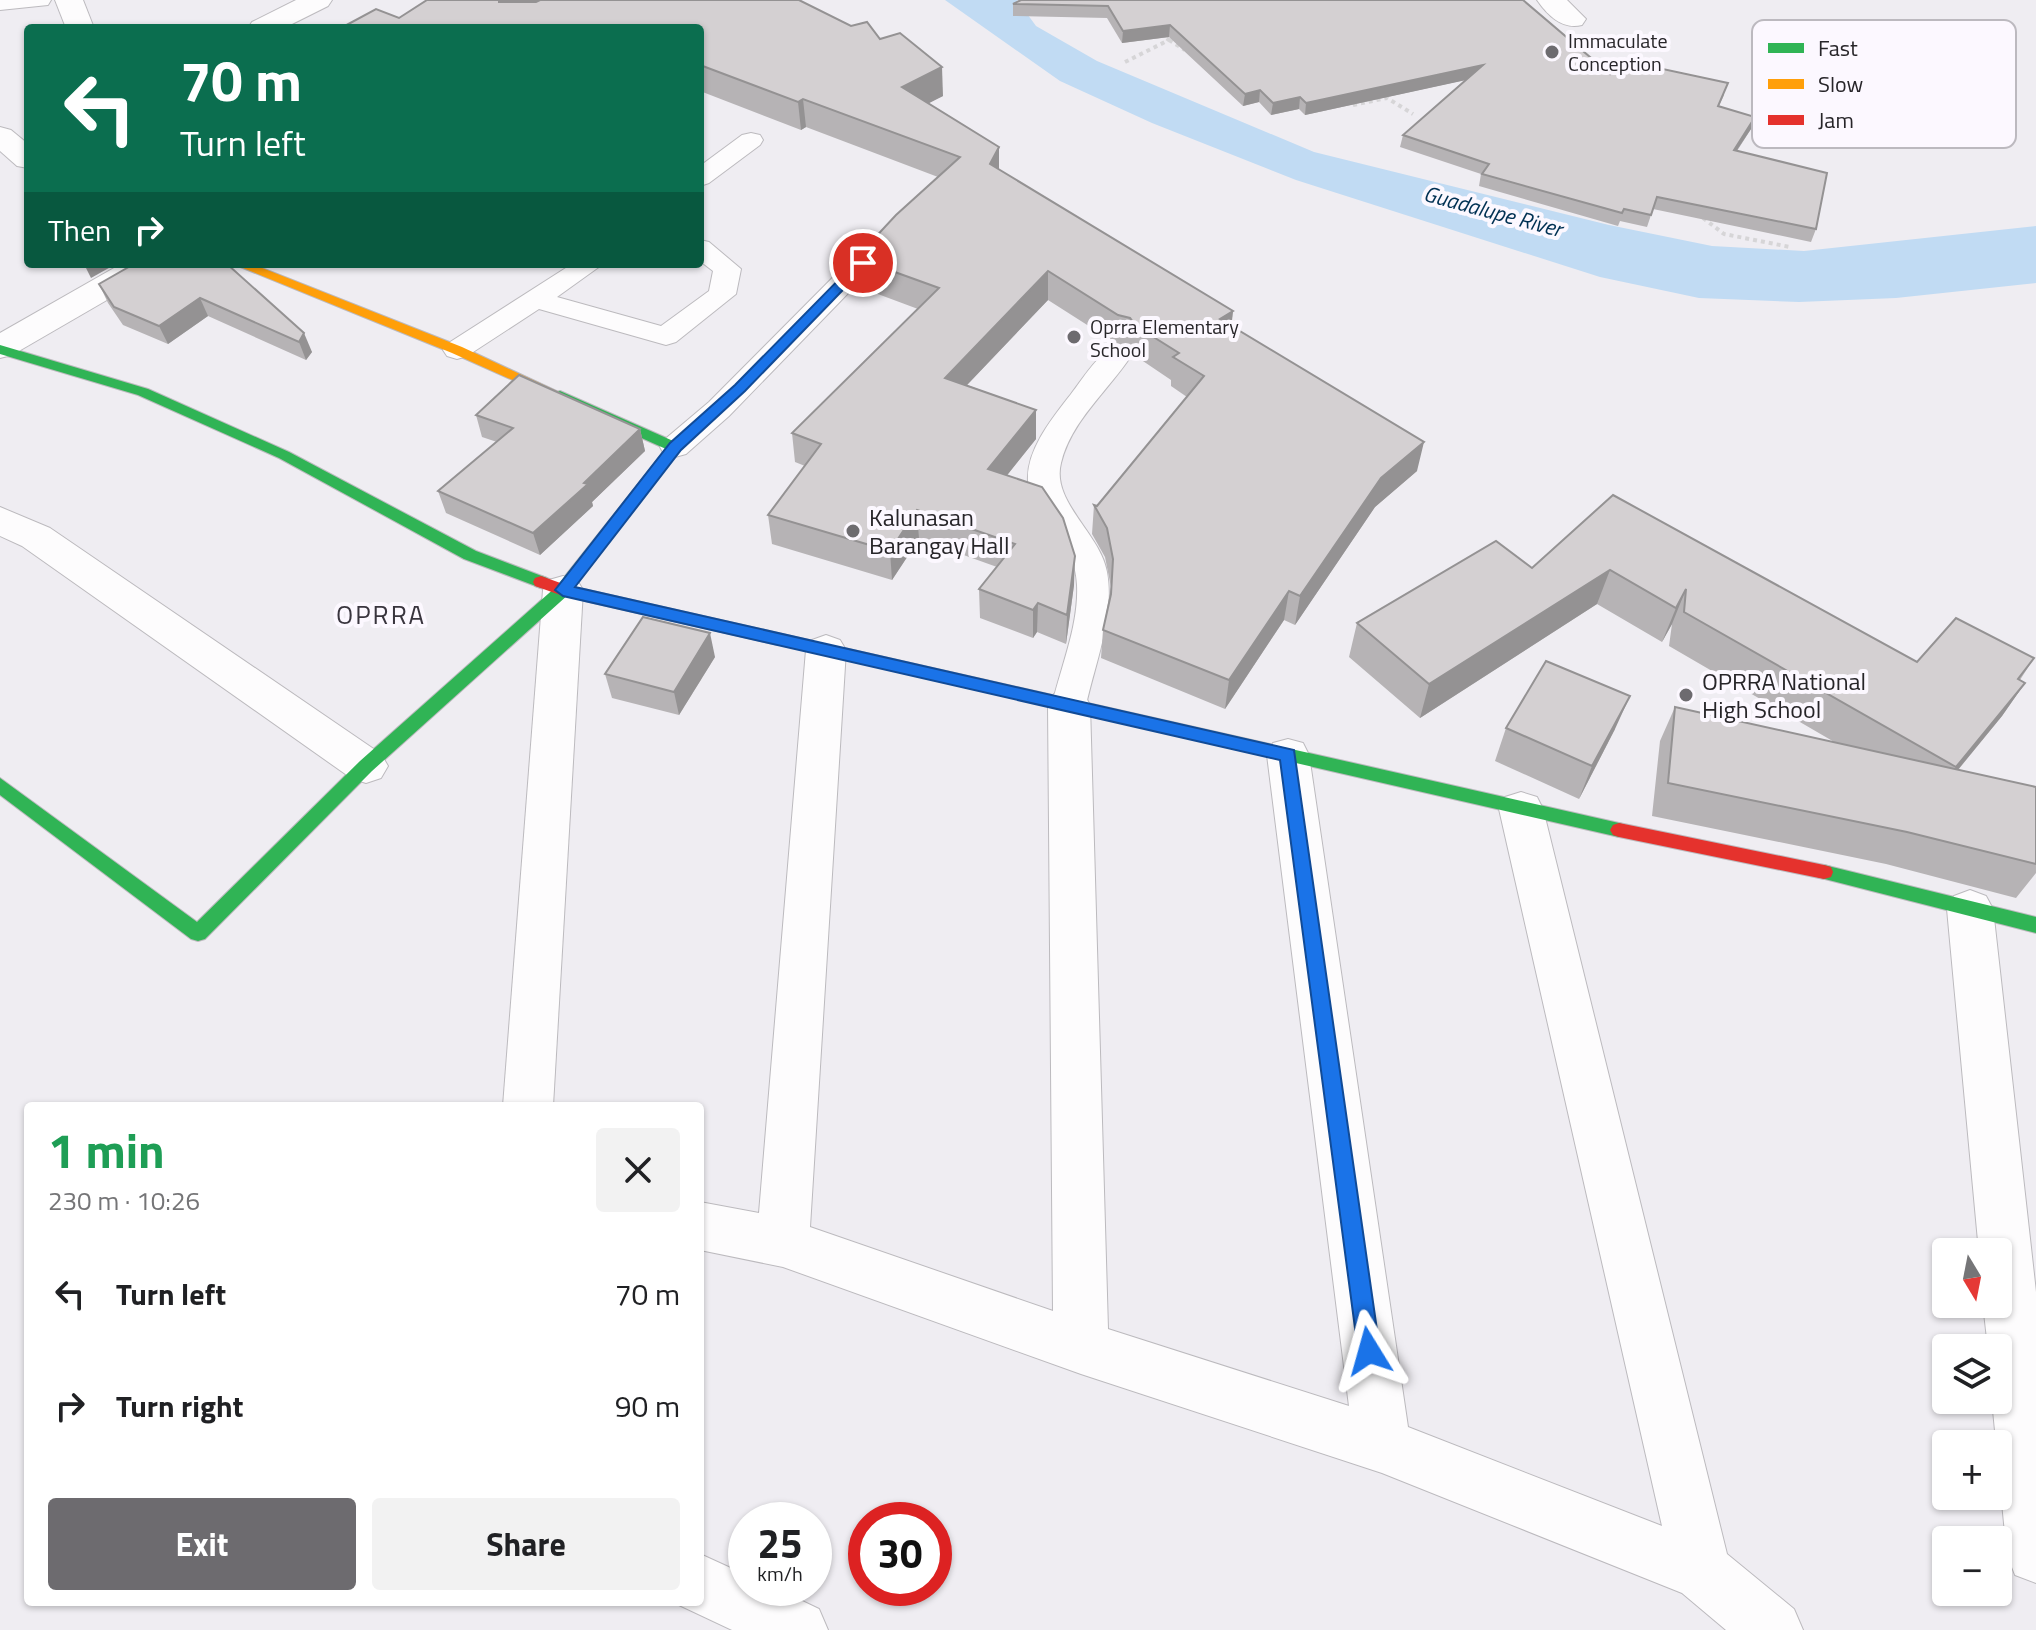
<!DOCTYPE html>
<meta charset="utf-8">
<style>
body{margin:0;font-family:"Titillium Web",sans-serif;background:#f2f2f2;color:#202124;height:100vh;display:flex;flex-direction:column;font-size:30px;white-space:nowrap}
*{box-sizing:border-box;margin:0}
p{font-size:26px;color:#757577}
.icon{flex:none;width:44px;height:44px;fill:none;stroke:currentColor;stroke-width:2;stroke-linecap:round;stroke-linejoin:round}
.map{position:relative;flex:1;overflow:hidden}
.side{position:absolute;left:24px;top:1102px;width:680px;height:504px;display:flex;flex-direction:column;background:#fff;border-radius:8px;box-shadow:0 2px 6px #0004}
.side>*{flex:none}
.top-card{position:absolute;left:24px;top:24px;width:680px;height:244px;border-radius:8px;box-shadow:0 2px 6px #0004;background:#0b6e4f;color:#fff;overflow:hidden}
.needle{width:52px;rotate:170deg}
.controls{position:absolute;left:1932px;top:1238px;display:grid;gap:16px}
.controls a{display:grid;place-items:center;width:80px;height:80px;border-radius:8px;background:#fff;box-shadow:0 2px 6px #0004;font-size:40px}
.speed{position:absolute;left:728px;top:1502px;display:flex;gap:16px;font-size:40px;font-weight:700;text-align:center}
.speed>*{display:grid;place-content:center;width:104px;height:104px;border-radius:50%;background:#fff;box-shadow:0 2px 6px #0004;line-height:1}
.speed small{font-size:20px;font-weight:400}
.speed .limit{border:12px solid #d22;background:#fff;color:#111}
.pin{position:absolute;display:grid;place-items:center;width:68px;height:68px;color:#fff;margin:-34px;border:4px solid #fff;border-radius:50%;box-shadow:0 2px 8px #0007}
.me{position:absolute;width:88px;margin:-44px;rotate:352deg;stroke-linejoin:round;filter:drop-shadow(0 0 6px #0008)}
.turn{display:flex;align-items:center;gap:28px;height:168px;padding:0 24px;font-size:36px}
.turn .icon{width:104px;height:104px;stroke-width:2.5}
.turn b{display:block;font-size:56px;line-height:68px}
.then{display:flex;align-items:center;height:76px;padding:0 24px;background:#0003;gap:16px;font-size:30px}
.round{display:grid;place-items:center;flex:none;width:84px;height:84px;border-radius:8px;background:#f2f2f2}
.summary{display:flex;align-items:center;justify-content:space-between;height:136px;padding:0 24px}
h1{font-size:48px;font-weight:700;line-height:60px;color:#1e9e55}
.cta{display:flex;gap:16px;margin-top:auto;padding:16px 24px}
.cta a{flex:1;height:92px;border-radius:8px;background:#6d6b6f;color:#fff;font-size:32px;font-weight:700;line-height:92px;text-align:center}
.cta a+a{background:#f2f2f2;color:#202124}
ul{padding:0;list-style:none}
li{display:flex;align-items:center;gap:24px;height:112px;padding:0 24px}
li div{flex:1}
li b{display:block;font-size:30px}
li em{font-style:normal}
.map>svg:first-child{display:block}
</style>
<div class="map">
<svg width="2036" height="1630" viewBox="0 0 2036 1630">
<rect width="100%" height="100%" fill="#efedf2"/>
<path fill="#c1dbf3" d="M945 0H1017L1036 26 1097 61 1314 152 1609 225 1712 246 1804 251 2036 226V283L1896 298 1799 302 1699 298 1600 277 1296 180 1152 123 1060 81Z"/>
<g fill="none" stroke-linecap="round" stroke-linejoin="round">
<defs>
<g id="lane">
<path d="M0 0H51L48 5 0 10Z"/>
<path d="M751 133 760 135 763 140 760 145 709 183 700 186V166L742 135Z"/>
<path d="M883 234 892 236 896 242 892 248 729 416 686 454 675 457 664 454 660 447 664 440 709 402 874 236Z"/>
<path d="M700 240 709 242 741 269 736 294 676 342 666 345 539 309 467 356 457 359 447 356 443 350 447 344 572 264H603L557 297 661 326 709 291 713 271 700 261Z"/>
<path d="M1117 347 1127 350 1131 356C1108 391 1071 421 1061 463 1051 502 1100 533 1107 572 1115 616 1095 663 1086 705L1081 714 1069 718 1057 714 1052 705C1061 666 1079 625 1077 585 1076 561 1065 543 1051 524 1042 512 1030 497 1028 481 1026 450 1053 417 1071 394 1083 379 1098 352 1117 347Z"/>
</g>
<g id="street">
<path d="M55 0H83L94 28H66Z"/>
<path d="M296 0H332L328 6 284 28H248L252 22Z"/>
<path d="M1537 0H1567L1586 19 1582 25C1563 30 1548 16 1537 0Z"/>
<path d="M0 127 11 130 28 144V168L17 166 0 151Z"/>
<path d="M121 264H161L157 271 12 355 0 358V333Z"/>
<path d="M0 507 50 528 381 754 388 766 381 778 366 783 351 778 22 546 0 536Z"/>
<path d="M563 576 577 580 583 590 553 1106H503L543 590 549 580Z"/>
<path d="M826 635 840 640 846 650 810 1227 1053 1311 1048 705 1054 694 1069 689 1084 694 1090 705 1108 1329 1349 1406 1267 755 1273 743 1288 739 1303 743 1309 755 1408 1427 1662 1526 1499 809 1505 797 1521 792 1537 797 1543 809 1727 1554 1794 1609 1803 1630H1726L1682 1593 1382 1473 1081 1374 783 1267 700 1250V1202L759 1213 806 650 812 640Z"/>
<path d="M1970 890 1986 896 1993 909 2036 1292V1583L2015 1575 2007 1554 1992 1400H1998V1348H1988L1983 1304H1998V1252H1979L1947 909 1954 896Z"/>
<path d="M700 1554 746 1575V1588H775L819 1609 828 1630H732L679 1605 678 1602H700Z"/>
</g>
<g id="fast">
<path d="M0 345 148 389 289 452 476 551 547 578 549 582 541 588 464 559 279 458 138 395 0 354Z"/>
<path d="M560 391 680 444 682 447 569 594 372 771 205 939 198 941 191 939 0 795V778L197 922 360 761 557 586 666 449 555 399V393Z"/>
<path d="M778 633 1619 823 1625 825 1628 830 1625 835 1619 837 772 643 770 639 772 635Z"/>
<path d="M1824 865 2036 917V933L1817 877 1815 872 1817 867Z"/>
</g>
<path id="slow" d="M233 264H252L462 347 567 396 565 399H555L452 353Z"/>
<g id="jam">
<path d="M541 576 566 585 778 633 786 639 778 645 563 596 535 586 533 582 535 578Z"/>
<path d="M1619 823 1824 865 1831 867 1833 872 1831 877 1824 879 1619 837 1613 835 1610 830 1613 825Z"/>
</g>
</defs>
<use href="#lane" stroke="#bcbabe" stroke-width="2"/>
<use href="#street" stroke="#bcbabe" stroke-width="2"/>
<use href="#fast" stroke="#bcbabe" stroke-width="2"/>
<use href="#slow" stroke="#bcbabe" stroke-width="2"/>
<use href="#jam" stroke="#bcbabe" stroke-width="2"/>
<g stroke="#d6d5d7" stroke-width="4" stroke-dasharray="4 4" stroke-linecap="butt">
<path d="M1169 40 1185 50"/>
<path d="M1125 62 1169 40 1166 38"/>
<path d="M1353 105 1387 98 1413 114"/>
<path d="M1703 218 1724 234 1790 247"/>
</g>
<use href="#lane" fill="#fdfcfd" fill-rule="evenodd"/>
<use href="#street" fill="#fdfcfd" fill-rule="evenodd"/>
<use href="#fast" fill="#30b455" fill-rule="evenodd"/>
<use href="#slow" fill="#ff9f0a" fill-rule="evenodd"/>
<use href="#jam" fill="#e5322d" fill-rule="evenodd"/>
</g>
<g fill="#b6b3b5">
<path d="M1497 0 1610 74 1724 95 1719 106 1751 129 1737 151 1816 229 1811 242 1653 209 1647 227 1620 221 1618 226 1479 186 1481 174 1400 147 1403 135 1465 80 1305 115 1299 109 1271 115 1259 102 1243 106 1169 37 1122 43 1107 18 1013 16V4Z"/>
<path d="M399 18 851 26 880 39 943 96 928 103 999 147V170L1233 311 1231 325 1417 471 1375 507 1295 625 1284 620 1225 709 1101 658 1103 630 1111 587 1105 557 1092 534 1094 505 1097 506 1187 397 1171 386V380L1134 355 1128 347 1117 344 1048 300 967 385 1036 410V439L1007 475 1074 585 1066 644 1037 632 1033 638 980 618 979 589 997 567 919 539 892 580 772 544 768 515 805 466 795 462 792 433 918 309 859 287 856 258 938 177 806 127 801 130 700 91V28Z"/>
<path d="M227 264 312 352 306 360 208 316 168 344 123 325 108 303 99 284Z"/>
<path d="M476 415 640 429 645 451 592 502 593 506 540 555 446 513 438 491 497 442 482 437Z"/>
<path d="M1613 495 1917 662 2034 658 2020 680 2025 683 2002 716 1958 770 2036 787V873L2016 898 1886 864 1652 816 1660 741 1675 707 1836 743 1669 646 1672 624 1662 642 1597 604 1420 718 1349 657 1357 623 1532 568Z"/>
<path d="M715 657 679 715 612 698 605 674Z"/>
<path d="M1506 728 1615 729 1579 799 1495 761Z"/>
</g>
<g fill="#949293">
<path d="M499 0H541L506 26Z"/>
<path d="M1170 25 1169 37 1122 43 1123 31Z"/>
<path d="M1483 65 1480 77 1305 115 1306 103Z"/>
<path d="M942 67 943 96 904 116 902 87Z"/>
<path d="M1260 90 1259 102 1243 106 1245 94Z"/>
<path d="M1300 97 1299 109 1271 115 1273 103Z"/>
<path d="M803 99 806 127 801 130 798 102Z"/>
<path d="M1755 117 1751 129 1729 162 1734 150Z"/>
<path d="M999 147V176L990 164Z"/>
<path d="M84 264H116L91 278Z"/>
<path d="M1048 271V300L946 407 945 378Z"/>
<path d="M200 298 208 316 168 344 159 326Z"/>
<path d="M1233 311 1230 340 1220 319Z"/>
<path d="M304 333 312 352 306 360 299 342Z"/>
<path d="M1036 410V439L989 498 988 469Z"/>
<path d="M640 429 645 451 592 502 593 506 540 555 533 533Z"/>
<path d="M1424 442 1417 471 1375 507 1295 625 1300 596 1381 478Z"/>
<path d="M917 510 919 539 892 580 890 551Z"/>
<path d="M1075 556 1074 585 1066 644 1067 615Z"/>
<path d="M1610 570 1597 604 1420 718 1429 684Z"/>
<path d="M1686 589 1672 624 1662 642 1676 608Z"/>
<path d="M1289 591 1284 620 1225 709 1229 680Z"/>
<path d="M1038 603 1037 632 1033 638V610Z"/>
<path d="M710 633 715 657 679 715 674 692Z"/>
<path d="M2025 683 2002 716 1933 800 1956 767Z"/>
<path d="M1630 696 1615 729 1579 799 1592 766Z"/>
</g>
<g fill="#d4d0d2" stroke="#949293" stroke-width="2">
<path d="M427 0H499V2H536L540 0H799L851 26 867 22 880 39 900 33 942 67 902 87 999 147 990 164 1233 311 1220 319 1424 442 1381 478 1300 596 1289 591 1229 680 1103 630 1111 594 1113 559 1107 528 1094 505 1097 506 1204 376 1173 357 1179 353 1136 326 1130 318 1118 315 1048 271 945 378 1036 410 988 469 1042 487 1063 518 1075 556 1067 615 1038 603 1033 610 979 589 1015 544 917 510 890 551 768 515 821 444 792 433 939 288 856 258 896 215 960 157 803 99 798 102 700 65V28H341L376 9 399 18Z"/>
<path d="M1021 0H1523L1610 74 1621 60 1728 83 1718 106 1755 117 1734 150 1827 173 1816 229 1657 197 1651 215 1624 209 1622 213 1482 174 1489 164 1403 135 1483 65 1306 103 1300 97 1273 103 1260 90 1245 94 1170 25 1123 31 1108 6 1013 4Z"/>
<path d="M134 264H227L304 333 299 342 200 298 159 326 114 307 99 284Z"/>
<path d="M519 375 640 429 584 483 588 484 533 533 438 491 513 428 476 415Z"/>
<path d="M1613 495 1917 662 1956 618 2034 658 2018 679 2025 683 1956 767 1684 612 1686 589 1676 608 1610 570 1429 684 1357 623 1496 541 1532 568Z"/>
<path d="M643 617 710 633 674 692 605 674Z"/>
<path d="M1546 661 1630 696 1592 766 1506 728Z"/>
<path d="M1675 707 2036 787V864L1907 832 1668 783Z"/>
</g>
<path fill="#1a73e8" stroke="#114b97" stroke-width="2" d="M858 260 869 263 745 391 681 450 575 587 1294 750 1380 1351 1377 1359 1369 1362 1361 1359 1358 1351 1280 760 563 596 555 590 670 443 735 385Z"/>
<g fill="#6d6b6f" stroke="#fcf8ff" stroke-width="3">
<circle cx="1552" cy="52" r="8"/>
<circle cx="1074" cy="337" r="8"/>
<circle cx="853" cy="531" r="8"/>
<circle cx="1686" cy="695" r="8"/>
</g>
<g text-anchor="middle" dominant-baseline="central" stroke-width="8" stroke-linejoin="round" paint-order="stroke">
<g font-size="20" fill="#272529" stroke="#fcf8ff" text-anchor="start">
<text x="1568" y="40">Immaculate<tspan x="1568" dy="23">Conception</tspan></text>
<text x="1090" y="326">Oprra Elementary<tspan x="1090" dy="23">School</tspan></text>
</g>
<g font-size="22" font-style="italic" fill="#003153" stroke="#fcf8ff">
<text transform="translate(1493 211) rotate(15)">Guadalupe River</text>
</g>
<g font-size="24" fill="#272529" stroke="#fcf8ff" text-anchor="start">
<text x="869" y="517">Kalunasan<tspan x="869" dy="28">Barangay Hall</tspan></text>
<text x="1702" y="681">OPRRA National<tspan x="1702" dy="28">High School</tspan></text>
</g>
<g font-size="26" letter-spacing="2" fill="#39353e" stroke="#fcf8ff">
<text x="381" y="614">OPRRA</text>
</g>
</g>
<rect x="1752" y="20" width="264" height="128" rx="12" fill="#fcf8ff" stroke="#bcb9bf" stroke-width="2"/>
<rect x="1768" y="43" width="36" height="10" fill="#30b455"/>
<rect x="1768" y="79" width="36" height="10" fill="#ff9f0a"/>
<rect x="1768" y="115" width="36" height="10" fill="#e5322d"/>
<g font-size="22" fill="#272529">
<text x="1818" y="56">Fast</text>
<text x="1818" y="92">Slow</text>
<text x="1818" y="128">Jam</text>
</g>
</svg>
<div class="controls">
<a><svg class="needle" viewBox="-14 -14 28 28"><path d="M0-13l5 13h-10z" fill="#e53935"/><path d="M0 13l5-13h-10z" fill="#757577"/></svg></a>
<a><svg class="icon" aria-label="layers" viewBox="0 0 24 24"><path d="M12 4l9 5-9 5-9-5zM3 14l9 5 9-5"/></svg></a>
<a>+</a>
<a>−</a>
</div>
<div class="speed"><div>25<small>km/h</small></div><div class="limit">30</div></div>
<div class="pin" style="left:863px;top:263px;background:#d93025"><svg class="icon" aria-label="arrive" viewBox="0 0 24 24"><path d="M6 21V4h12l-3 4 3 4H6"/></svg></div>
<svg class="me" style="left:1369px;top:1351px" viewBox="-20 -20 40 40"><path d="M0-17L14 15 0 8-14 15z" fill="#1a73e8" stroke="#fff" stroke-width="4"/></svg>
<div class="top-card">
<div class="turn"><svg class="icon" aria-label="left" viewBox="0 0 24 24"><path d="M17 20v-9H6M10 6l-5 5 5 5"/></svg><div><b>70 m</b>Turn left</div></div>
<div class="then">Then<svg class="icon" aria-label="right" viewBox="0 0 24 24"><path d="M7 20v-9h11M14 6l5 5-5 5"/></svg></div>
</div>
<section class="side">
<div class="summary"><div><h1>1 min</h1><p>230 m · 10:26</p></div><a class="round"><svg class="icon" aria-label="close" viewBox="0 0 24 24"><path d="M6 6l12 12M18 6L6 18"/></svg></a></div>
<ul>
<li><svg class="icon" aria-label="left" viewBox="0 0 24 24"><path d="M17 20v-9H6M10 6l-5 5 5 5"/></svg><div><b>Turn left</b></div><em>70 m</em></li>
<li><svg class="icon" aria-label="right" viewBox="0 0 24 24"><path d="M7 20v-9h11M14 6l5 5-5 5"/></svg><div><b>Turn right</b></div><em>90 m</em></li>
</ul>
<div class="cta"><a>Exit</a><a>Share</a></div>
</section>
</div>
